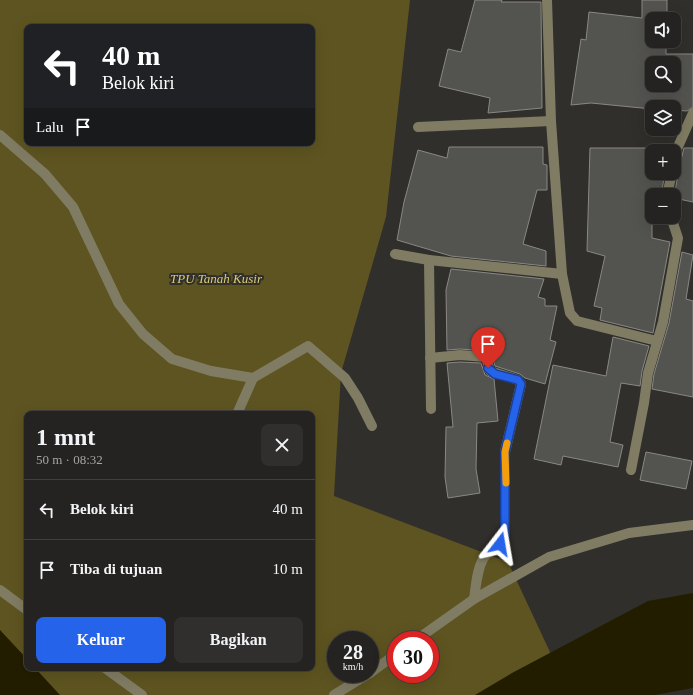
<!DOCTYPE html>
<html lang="id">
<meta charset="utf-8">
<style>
body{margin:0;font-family:"Times New Roman",serif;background:#302f2e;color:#f1f3f6;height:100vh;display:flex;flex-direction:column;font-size:15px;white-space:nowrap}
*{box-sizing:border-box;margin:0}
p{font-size:13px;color:#a3a4a5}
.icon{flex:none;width:22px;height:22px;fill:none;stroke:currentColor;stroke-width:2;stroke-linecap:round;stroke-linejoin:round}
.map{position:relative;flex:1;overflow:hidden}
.sheet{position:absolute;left:24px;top:411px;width:291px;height:260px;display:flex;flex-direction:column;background:#242321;border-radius:8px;box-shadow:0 4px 16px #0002,0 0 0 1px #41403f}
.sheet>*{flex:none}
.banner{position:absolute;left:24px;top:24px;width:291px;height:122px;border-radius:8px;box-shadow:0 4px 16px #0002,0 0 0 1px #41403f;background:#202124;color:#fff;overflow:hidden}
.tools{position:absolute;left:645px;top:12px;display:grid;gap:8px}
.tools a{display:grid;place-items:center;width:36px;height:36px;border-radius:8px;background:#242321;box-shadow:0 4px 16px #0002,0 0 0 1px #41403f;font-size:20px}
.speed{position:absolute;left:327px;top:631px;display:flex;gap:8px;font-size:20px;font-weight:700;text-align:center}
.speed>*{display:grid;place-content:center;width:52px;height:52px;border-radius:50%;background:#242321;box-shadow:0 4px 16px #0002,0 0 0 1px #41403f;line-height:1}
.speed small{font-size:10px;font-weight:400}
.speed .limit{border:6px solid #d22;background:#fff;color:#111}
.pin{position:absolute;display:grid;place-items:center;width:34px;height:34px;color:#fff;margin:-41px -17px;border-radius:50% 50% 50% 0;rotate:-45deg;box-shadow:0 0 4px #0007}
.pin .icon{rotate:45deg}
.me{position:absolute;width:44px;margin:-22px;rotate:14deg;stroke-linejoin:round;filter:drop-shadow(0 0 3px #0008)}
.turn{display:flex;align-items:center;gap:14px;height:84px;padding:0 12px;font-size:18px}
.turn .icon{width:52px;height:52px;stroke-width:2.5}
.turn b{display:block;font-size:28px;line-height:34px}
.then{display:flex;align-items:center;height:38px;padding:0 12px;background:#0003;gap:8px;font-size:15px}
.round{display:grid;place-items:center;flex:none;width:42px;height:42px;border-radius:8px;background:#302f2e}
.head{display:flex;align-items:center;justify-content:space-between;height:68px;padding:0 12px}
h1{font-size:24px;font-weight:700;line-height:30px}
.cta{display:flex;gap:8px;margin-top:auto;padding:8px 12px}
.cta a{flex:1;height:46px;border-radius:8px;background:#2563eb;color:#fff;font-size:16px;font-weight:700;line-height:46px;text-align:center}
.cta a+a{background:#302f2e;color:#f1f3f6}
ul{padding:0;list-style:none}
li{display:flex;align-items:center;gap:12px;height:60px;padding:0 12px;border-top:1px solid #41403f}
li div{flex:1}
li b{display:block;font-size:15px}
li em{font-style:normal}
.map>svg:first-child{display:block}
</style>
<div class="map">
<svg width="693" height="695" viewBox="0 0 693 695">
<rect width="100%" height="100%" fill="#302f2c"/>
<path fill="#5e5421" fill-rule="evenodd" d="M0 0H410L386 217 341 373 334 496 508 562 570 695H0ZM27 27H312V143H27ZM27 414H312V668H27ZM336 640H370V674H336ZM396 640H430V674H396Z"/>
<g fill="#231d00">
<path d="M693 593V688L655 695H475L512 673 648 601Z"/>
<path d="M0 630 27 659V668H35L60 695H0Z"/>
</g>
<g fill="#53534f" stroke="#898884" fill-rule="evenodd">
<path d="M475 0H502L501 2H541L542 108 488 113 490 98 439 86 448 49 461 52Z"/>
<path d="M642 0H667V19H652V41H666V54H693V107L687 111 674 110V107H652V109L591 103 571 105 581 39 586 40 589 12 642 18ZM652 63H674V85H652Z"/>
<path d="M449 147H543V164L547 165V190H537L523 244 546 251V266L451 256 397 240 404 202 418 150 447 158Z"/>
<path d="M590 148H671L670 151H652V173H665L661 195 652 193V238L670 242 653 333 600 320 602 308 594 306 605 256 587 251Z"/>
<path d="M684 148H693V202L674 198 678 174 676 168 680 164Z"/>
<path d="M682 252 693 255 686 299 693 301V397L652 389 654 374 669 323Z"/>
<path d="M451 269 544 279 538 297 545 299V306H557L550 340 556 342 545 384 525 378 520 374 495 366 492 355 487 351 460 349 447 350 446 290Z"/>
<path d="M613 337 649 346 642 371 640 386 621 383 610 442 623 445 618 467 563 456 561 465 534 459 553 365 606 376Z"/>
<path d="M460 362 481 363 485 375 494 379 498 421 477 423 476 469 480 493 448 498 445 477 446 427H453L447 363Z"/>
<path d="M646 452 692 461 686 489 640 480Z"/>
</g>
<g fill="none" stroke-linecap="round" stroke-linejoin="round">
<g stroke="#807c63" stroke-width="10">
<path d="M551 121 562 274 570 313 577 321 657 341"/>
<path d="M418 127 551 121 547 0"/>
<path d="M0 135 45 174 73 207 119 304 143 334 172 359 211 371 253 378 308 346 345 378 358 398 372 426"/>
<path d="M674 162 677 149 693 113"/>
<path d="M667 195 672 173"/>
<path d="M395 254 429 260 562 274"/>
<path d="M429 260 431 409"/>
<path d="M430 358 460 355 486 357 490 371 518 380 521 384 505 452V530C502 552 491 545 483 559 477 570 476 585 474 599"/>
<path d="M237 414 253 378"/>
<path d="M631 470 644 403 648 373 663 322 678 238 671 217"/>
<path d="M0 590 27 610"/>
<path d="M416 640 474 599 549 557 629 533 693 525"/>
<path d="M105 668 142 695"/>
<path d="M370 673 396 654"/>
<path d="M334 695 368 674"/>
</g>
</g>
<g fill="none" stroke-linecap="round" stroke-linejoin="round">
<defs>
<path id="route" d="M488 368 495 374 518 380 521 384 505 452V530L504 540 500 544"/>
</defs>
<use href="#route" stroke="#184099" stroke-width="10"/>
<use href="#route" stroke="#2563eb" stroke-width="7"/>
<path stroke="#f59e0b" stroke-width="7" d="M506 483 505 452 507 443"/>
</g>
<g text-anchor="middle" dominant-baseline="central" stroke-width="4" stroke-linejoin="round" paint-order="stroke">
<g font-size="13" font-style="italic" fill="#ddcc73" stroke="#302f2c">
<text x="216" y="278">TPU Tanah Kusir</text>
</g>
</g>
</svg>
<div class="tools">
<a><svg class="icon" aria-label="sound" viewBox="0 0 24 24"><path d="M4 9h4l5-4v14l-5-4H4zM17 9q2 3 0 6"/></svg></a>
<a><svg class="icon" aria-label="search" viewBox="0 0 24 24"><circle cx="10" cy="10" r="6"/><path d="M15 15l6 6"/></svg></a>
<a><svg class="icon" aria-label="layers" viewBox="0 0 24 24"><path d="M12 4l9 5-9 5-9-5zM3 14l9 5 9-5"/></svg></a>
<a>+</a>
<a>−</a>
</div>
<div class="speed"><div>28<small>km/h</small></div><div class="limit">30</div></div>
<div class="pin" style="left:488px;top:368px;background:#d93025"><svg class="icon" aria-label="arrive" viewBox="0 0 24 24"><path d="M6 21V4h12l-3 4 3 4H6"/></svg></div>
<svg class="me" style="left:500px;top:544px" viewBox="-20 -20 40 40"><path d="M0-17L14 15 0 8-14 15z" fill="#2563eb" stroke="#fff" stroke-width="4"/></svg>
<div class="banner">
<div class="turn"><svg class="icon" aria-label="left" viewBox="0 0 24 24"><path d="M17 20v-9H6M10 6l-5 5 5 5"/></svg><div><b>40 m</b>Belok kiri</div></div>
<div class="then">Lalu<svg class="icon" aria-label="arrive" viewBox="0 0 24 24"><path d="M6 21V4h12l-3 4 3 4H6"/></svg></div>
</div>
<section class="sheet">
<div class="head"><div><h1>1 mnt</h1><p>50 m · 08:32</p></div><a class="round"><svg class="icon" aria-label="close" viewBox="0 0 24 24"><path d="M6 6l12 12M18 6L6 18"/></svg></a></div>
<ul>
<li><svg class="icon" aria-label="left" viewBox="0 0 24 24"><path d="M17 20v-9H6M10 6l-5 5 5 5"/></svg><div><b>Belok kiri</b></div><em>40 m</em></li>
<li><svg class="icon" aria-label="arrive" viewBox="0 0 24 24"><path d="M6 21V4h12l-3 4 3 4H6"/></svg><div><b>Tiba di tujuan</b></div><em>10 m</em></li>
</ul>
<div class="cta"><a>Keluar</a><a>Bagikan</a></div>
</section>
</div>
